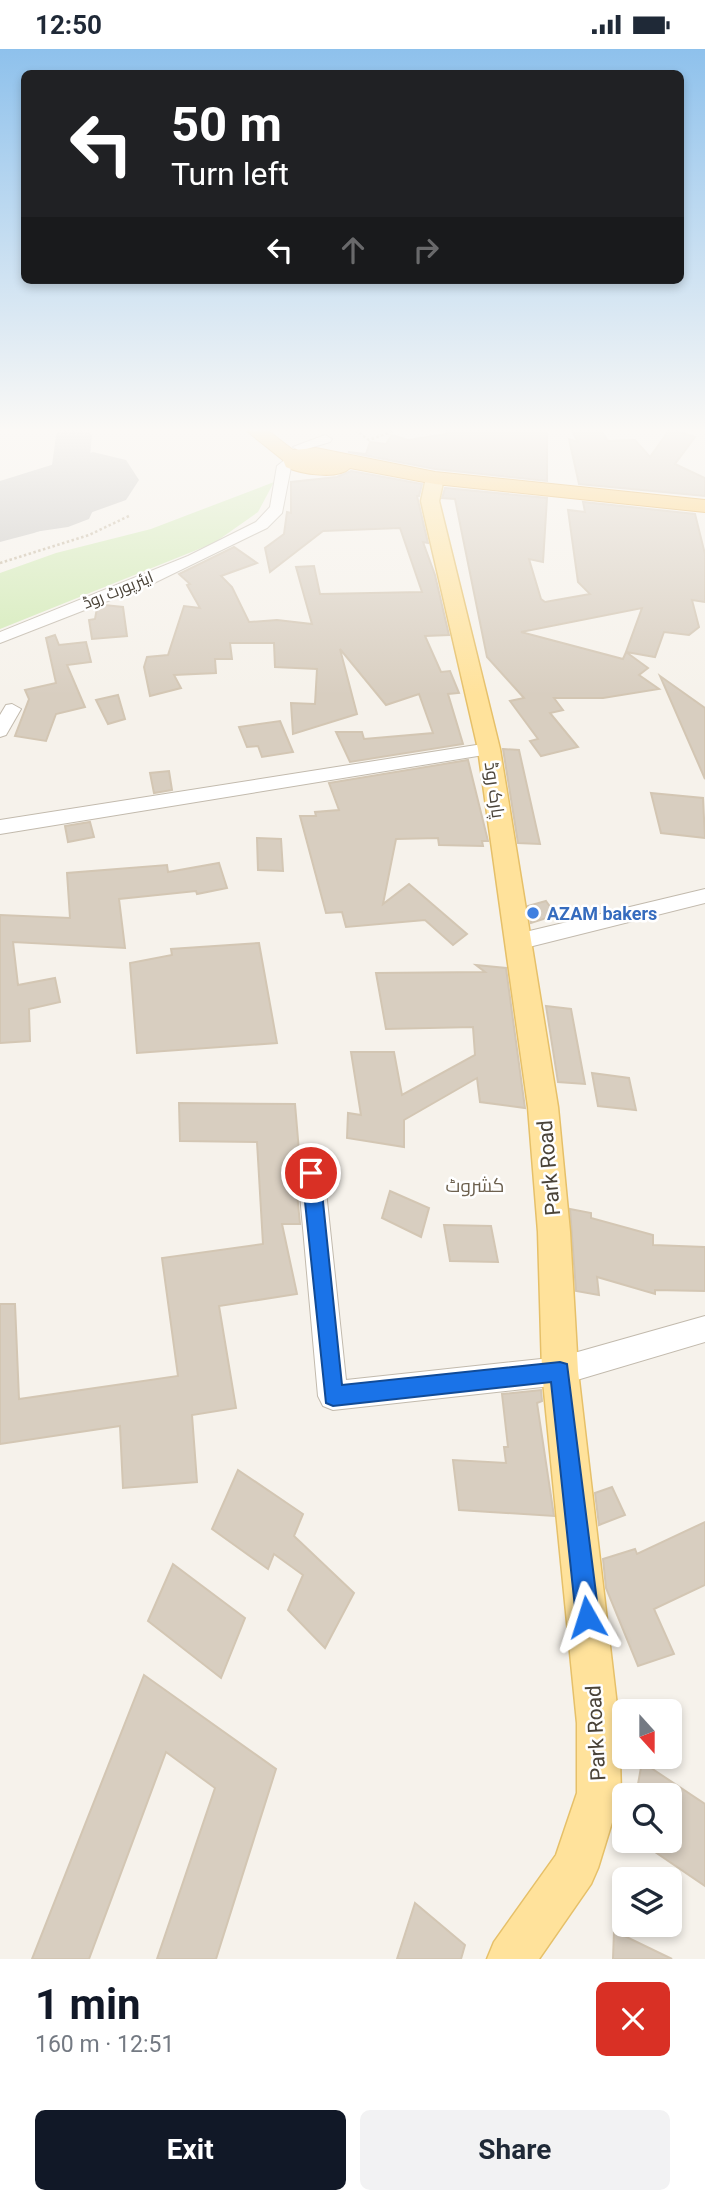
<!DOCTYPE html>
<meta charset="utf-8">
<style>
body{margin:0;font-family:Roboto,Cairo,sans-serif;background:#f2f2f3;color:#1f2937;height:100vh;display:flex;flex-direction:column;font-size:26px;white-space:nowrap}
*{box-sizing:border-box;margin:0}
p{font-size:23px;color:#747a83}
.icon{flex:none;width:38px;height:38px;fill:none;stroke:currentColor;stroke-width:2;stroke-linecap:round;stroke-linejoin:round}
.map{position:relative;height:1910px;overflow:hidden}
.side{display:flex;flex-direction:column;background:#fff;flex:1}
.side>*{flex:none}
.top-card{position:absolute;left:21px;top:21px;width:663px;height:214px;border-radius:10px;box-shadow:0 4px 10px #0003;background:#202124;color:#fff;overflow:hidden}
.needle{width:46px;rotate:159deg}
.buttons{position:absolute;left:612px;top:1650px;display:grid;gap:14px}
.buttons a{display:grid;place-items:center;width:70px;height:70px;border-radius:10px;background:#fff;box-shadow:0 4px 10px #0003;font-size:35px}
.pin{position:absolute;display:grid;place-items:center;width:60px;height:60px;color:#fff;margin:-30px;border:4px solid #fff;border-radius:50%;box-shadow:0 2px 7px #0007}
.me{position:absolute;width:77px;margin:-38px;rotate:354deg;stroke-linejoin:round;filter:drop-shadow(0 0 5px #0008)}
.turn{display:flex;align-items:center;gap:24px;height:147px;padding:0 35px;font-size:32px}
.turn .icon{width:91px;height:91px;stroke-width:2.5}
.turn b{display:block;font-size:49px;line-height:60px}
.lanes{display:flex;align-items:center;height:66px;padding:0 35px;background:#0003;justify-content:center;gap:35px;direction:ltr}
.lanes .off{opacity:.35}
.round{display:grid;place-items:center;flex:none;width:74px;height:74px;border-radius:10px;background:#f2f2f3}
.summary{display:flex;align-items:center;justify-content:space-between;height:119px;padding:0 35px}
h1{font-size:42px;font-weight:700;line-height:52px;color:#111827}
.action{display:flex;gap:14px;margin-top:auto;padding:14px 35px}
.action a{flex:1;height:80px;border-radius:10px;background:#111827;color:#fff;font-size:28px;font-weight:700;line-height:80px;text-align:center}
.action a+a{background:#f2f2f3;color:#1f2937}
.status{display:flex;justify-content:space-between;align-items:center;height:49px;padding:0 35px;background:#fff;direction:ltr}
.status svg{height:19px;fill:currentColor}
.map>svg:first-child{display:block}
</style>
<div class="status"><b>12:50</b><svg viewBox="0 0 49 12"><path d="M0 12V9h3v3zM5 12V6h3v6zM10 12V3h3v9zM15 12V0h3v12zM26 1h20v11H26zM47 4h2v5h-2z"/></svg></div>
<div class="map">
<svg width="705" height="1910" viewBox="0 0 705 1910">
<rect width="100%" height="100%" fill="#f6f2eb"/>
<path fill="#d1eab4" d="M274 433 258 463 214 494 0 580V524L56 504 151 480Z"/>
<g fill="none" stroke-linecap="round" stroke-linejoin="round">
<path fill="#c8c6c2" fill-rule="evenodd" d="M85 378 92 386 87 440 83 445 95 457 89 470 68 478 0 488V464L24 461 15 452 21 444 49 439 56 386 62 379Z"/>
<path fill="#c8c6c2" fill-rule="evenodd" d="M93 403 126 411 139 431 126 451 34 484 0 493V432Z"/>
</g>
<g fill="#d8cec0" stroke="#d3c6b3" stroke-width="2">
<path d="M446 378H530L547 383V432L435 420 348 403 366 405 370 393 386 395 392 386 408 391 446 385Z"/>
<path d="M570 378H599L608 392 635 391 650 408 670 380 695 388 675 415 705 429V447L579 435 569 390 578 393Z"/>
<path d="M351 422 422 435 419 447H417L428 494 423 493 435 526 449 586 425 587 441 623 450 622 459 644 448 645 463 695 350 713 336 683H362L364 690 433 684 419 645 386 656 340 600 357 665 293 685 291 654 315 655 317 620 275 618 274 594H230L232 610H215L216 624 174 626 181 639 150 647 144 618 147 608 168 606 184 557 200 559 187 536 190 535 179 525 234 498 257 514 221 527 232 538 249 573 277 571 312 575 296 518 314 517 320 545 422 543 400 479 323 482 270 523 265 499 284 485 287 463 291 464V433L337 428Z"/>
<path d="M445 439 547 449 543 513 529 510 541 550 545 553 590 545 578 533 568 461 585 463 583 453 695 465 705 505V553L692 551 699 578 689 586 664 583 655 608 626 603 642 559 521 583 623 610 626 603 648 619 639 626 659 640 603 649H554L563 661 550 664 578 698 541 707 530 692 538 690 510 652 524 649 487 608 455 450 442 449Z"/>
<path d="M104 556 123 558 127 587 92 590 89 571 95 570 97 559Z"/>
<path d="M55 586 59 596 86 593 91 613 67 616 85 658 56 665 46 692 15 687 29 650 25 641 56 634 46 589Z"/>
<path d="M660 627 705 659V730Z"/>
<path d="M118 646 125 670 108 675 96 651Z"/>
<path d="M280 672 293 703 262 708 258 697 247 698 239 678Z"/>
<path d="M503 700 519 701 540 795 518 794Z"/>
<path d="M468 711 488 792H482L483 797 439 796 438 789 396 790 383 855 409 835 467 885 453 896 425 871 346 878 342 863 326 864 300 767H316L315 763 339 761 329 734Z"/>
<path d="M169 722 172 741 154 744 150 724Z"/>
<path d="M651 744 703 749 705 789 661 784Z"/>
<path d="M90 773 94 788 68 793 65 777Z"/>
<path d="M257 789 281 790 283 822 258 821Z"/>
<path d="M219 814 227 839 197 845 196 842 119 850 125 899 13 893 18 936 55 929 60 953 29 960 30 992 0 994V866L70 869 67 824 167 816 168 823Z"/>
<path d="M546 852 556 866 531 874 528 857Z"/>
<path d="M259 894 277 994 137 1004 130 914 172 906 171 900Z"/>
<path d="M476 916 506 919 525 1059 480 1053 477 1029 404 1071V1098L347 1089 348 1064 361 1066 351 1003H394L402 1046 475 1006 473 978 386 980 376 924 485 923Z"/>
<path d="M546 957 571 960 585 1035 558 1033Z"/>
<path d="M592 1024 629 1029 636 1061 598 1057Z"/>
<path d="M179 1054 295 1055 300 1114 295 1123 300 1175H282L297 1245 219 1257 236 1359 192 1366 197 1433 123 1439 120 1377 0 1395V1255H15L19 1350 178 1327 162 1209 263 1195 257 1093 180 1092Z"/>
<path d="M390 1142 429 1159 421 1188 382 1169Z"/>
<path d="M570 1160 591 1164V1169L653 1186V1196L705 1198V1242L655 1241V1245L597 1228 599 1246 576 1242Z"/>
<path d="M444 1176 491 1177 498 1213 450 1212Z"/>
<path d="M541 1341 542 1352 537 1354 554 1467 459 1461 453 1411 506 1414 504 1398H508L502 1345Z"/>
<path d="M238 1421 303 1465 294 1487 354 1544 325 1599 288 1561 303 1526 274 1505 268 1520 212 1480Z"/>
<path d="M612 1438 625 1466 599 1476 595 1444Z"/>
<path d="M705 1473V1536L654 1560 674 1605 638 1617 606 1539 603 1510 635 1500 637 1505Z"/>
<path d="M173 1515 245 1569 221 1629 148 1572Z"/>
<path d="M144 1626 276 1720 216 1910H157L215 1739 166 1703 89 1910H32Z"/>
<path d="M642 1713 705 1755V1837L639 1792H670V1746H636Z"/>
<path d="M415 1854 465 1896 461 1910H397Z"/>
<path d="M614 1882 672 1910H613Z"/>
</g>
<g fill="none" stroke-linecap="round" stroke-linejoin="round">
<defs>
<g id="minor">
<path d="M325 386 332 390 330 393 300 402 293 398Z"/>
<path d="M292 405 299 409 291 418 282 464 267 479 154 534 0 594V583L188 507 256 473 270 458 277 417Z"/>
<path d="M12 655 21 660 6 686 0 688V666L6 656Z"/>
<path d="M489 694 498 700 496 704 0 785V771Z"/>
<path d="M705 840V854L517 901 509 899 506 893 509 887 517 885Z"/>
<path d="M311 1112 320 1115 324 1123 346 1331 560 1308 705 1267V1293L560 1336 333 1361 323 1357 318 1347 298 1123 302 1115Z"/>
</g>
<path id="major" d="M435 424 444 429 439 452 500 700 558 1058 570 1183 578 1322 619 1674 621 1744 598 1819 591 1835 539 1910H487L494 1893 556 1806 577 1744V1674L542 1322 538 1183 528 1058 478 700 421 452 426 429Z"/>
<path id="highway" d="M242 378H263L293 401 316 399 435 423 705 451V463L435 435 350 419C338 431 301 425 286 418L283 411Z"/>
</defs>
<use href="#minor" stroke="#c2baad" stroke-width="2"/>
<use href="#major" stroke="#e6c069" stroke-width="3"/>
<use href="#highway" stroke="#e0a33a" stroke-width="2"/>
<g stroke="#c4b69e" stroke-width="2.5" stroke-dasharray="2.5 2.5" stroke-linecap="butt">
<path d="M351 378 369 391 405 378"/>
<path d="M0 514 89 486 131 466"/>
</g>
<use href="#minor" fill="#fff" fill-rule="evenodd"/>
<use href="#major" fill="#ffe29b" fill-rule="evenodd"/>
<use href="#highway" fill="#ffce6d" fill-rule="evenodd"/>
</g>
<linearGradient id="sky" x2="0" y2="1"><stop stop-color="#8ec1ec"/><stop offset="0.59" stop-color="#fbf9f6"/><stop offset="1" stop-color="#fbf9f6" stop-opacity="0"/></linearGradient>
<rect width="705" height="646" fill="url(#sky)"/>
<path fill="#1a73e8" stroke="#114b97" stroke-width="2" d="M311 1116 320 1124 342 1336 560 1313 567 1315 599 1568 595 1576 587 1580 579 1576 576 1568 551 1333 333 1357 326 1354 302 1124Z"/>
<circle fill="#3f7fe0" stroke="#fff" stroke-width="2.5" cx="533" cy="864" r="7"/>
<g text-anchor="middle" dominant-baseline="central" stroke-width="5" stroke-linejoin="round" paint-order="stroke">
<g font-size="16" fill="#4a4338" stroke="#fff">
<text transform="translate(118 541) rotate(-22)">ایئرپورٹ روڈ</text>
</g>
<g font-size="18" fill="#4a4338" stroke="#fff">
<text transform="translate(495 741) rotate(82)">پارک روڈ</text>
</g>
<g font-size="18" font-weight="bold" fill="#366cbe" stroke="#fff" text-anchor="start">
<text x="547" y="864">AZAM bakers</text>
</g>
<g font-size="19" fill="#6d614f" stroke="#fff">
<text x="475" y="1136">کشروٹ</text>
</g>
<g font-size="21" fill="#4a4338" stroke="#fff">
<text transform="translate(549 1119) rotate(-95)">Park Road</text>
<text transform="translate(596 1684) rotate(-93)">Park Road</text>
</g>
</g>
</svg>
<div class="buttons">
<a><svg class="needle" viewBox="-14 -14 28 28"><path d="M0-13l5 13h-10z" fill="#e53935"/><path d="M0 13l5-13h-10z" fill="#747a83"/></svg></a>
<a><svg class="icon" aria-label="search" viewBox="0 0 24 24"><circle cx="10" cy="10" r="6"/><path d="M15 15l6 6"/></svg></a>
<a><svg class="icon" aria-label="layers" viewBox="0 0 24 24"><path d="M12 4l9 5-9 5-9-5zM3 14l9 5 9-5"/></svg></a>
</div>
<div class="pin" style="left:311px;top:1124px;background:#d93025"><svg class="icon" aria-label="arrive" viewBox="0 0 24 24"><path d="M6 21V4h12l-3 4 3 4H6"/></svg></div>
<svg class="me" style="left:587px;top:1568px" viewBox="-20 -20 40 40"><path d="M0-17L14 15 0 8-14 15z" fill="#1a73e8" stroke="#fff" stroke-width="4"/></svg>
<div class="top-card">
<div class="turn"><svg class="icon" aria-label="left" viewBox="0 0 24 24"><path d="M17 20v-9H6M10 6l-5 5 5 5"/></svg><div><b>50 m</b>Turn left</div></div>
<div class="lanes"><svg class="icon" aria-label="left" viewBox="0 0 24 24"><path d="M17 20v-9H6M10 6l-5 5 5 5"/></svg><svg class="icon off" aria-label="ahead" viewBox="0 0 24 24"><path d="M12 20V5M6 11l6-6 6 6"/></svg><svg class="icon off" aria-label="right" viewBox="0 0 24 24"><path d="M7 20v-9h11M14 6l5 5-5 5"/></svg></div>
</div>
</div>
<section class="side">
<div class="summary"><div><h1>1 min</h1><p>160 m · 12:51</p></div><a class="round" style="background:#d93025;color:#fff"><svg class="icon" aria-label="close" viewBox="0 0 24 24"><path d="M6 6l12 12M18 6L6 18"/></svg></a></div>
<div class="action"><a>Exit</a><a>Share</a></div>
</section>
